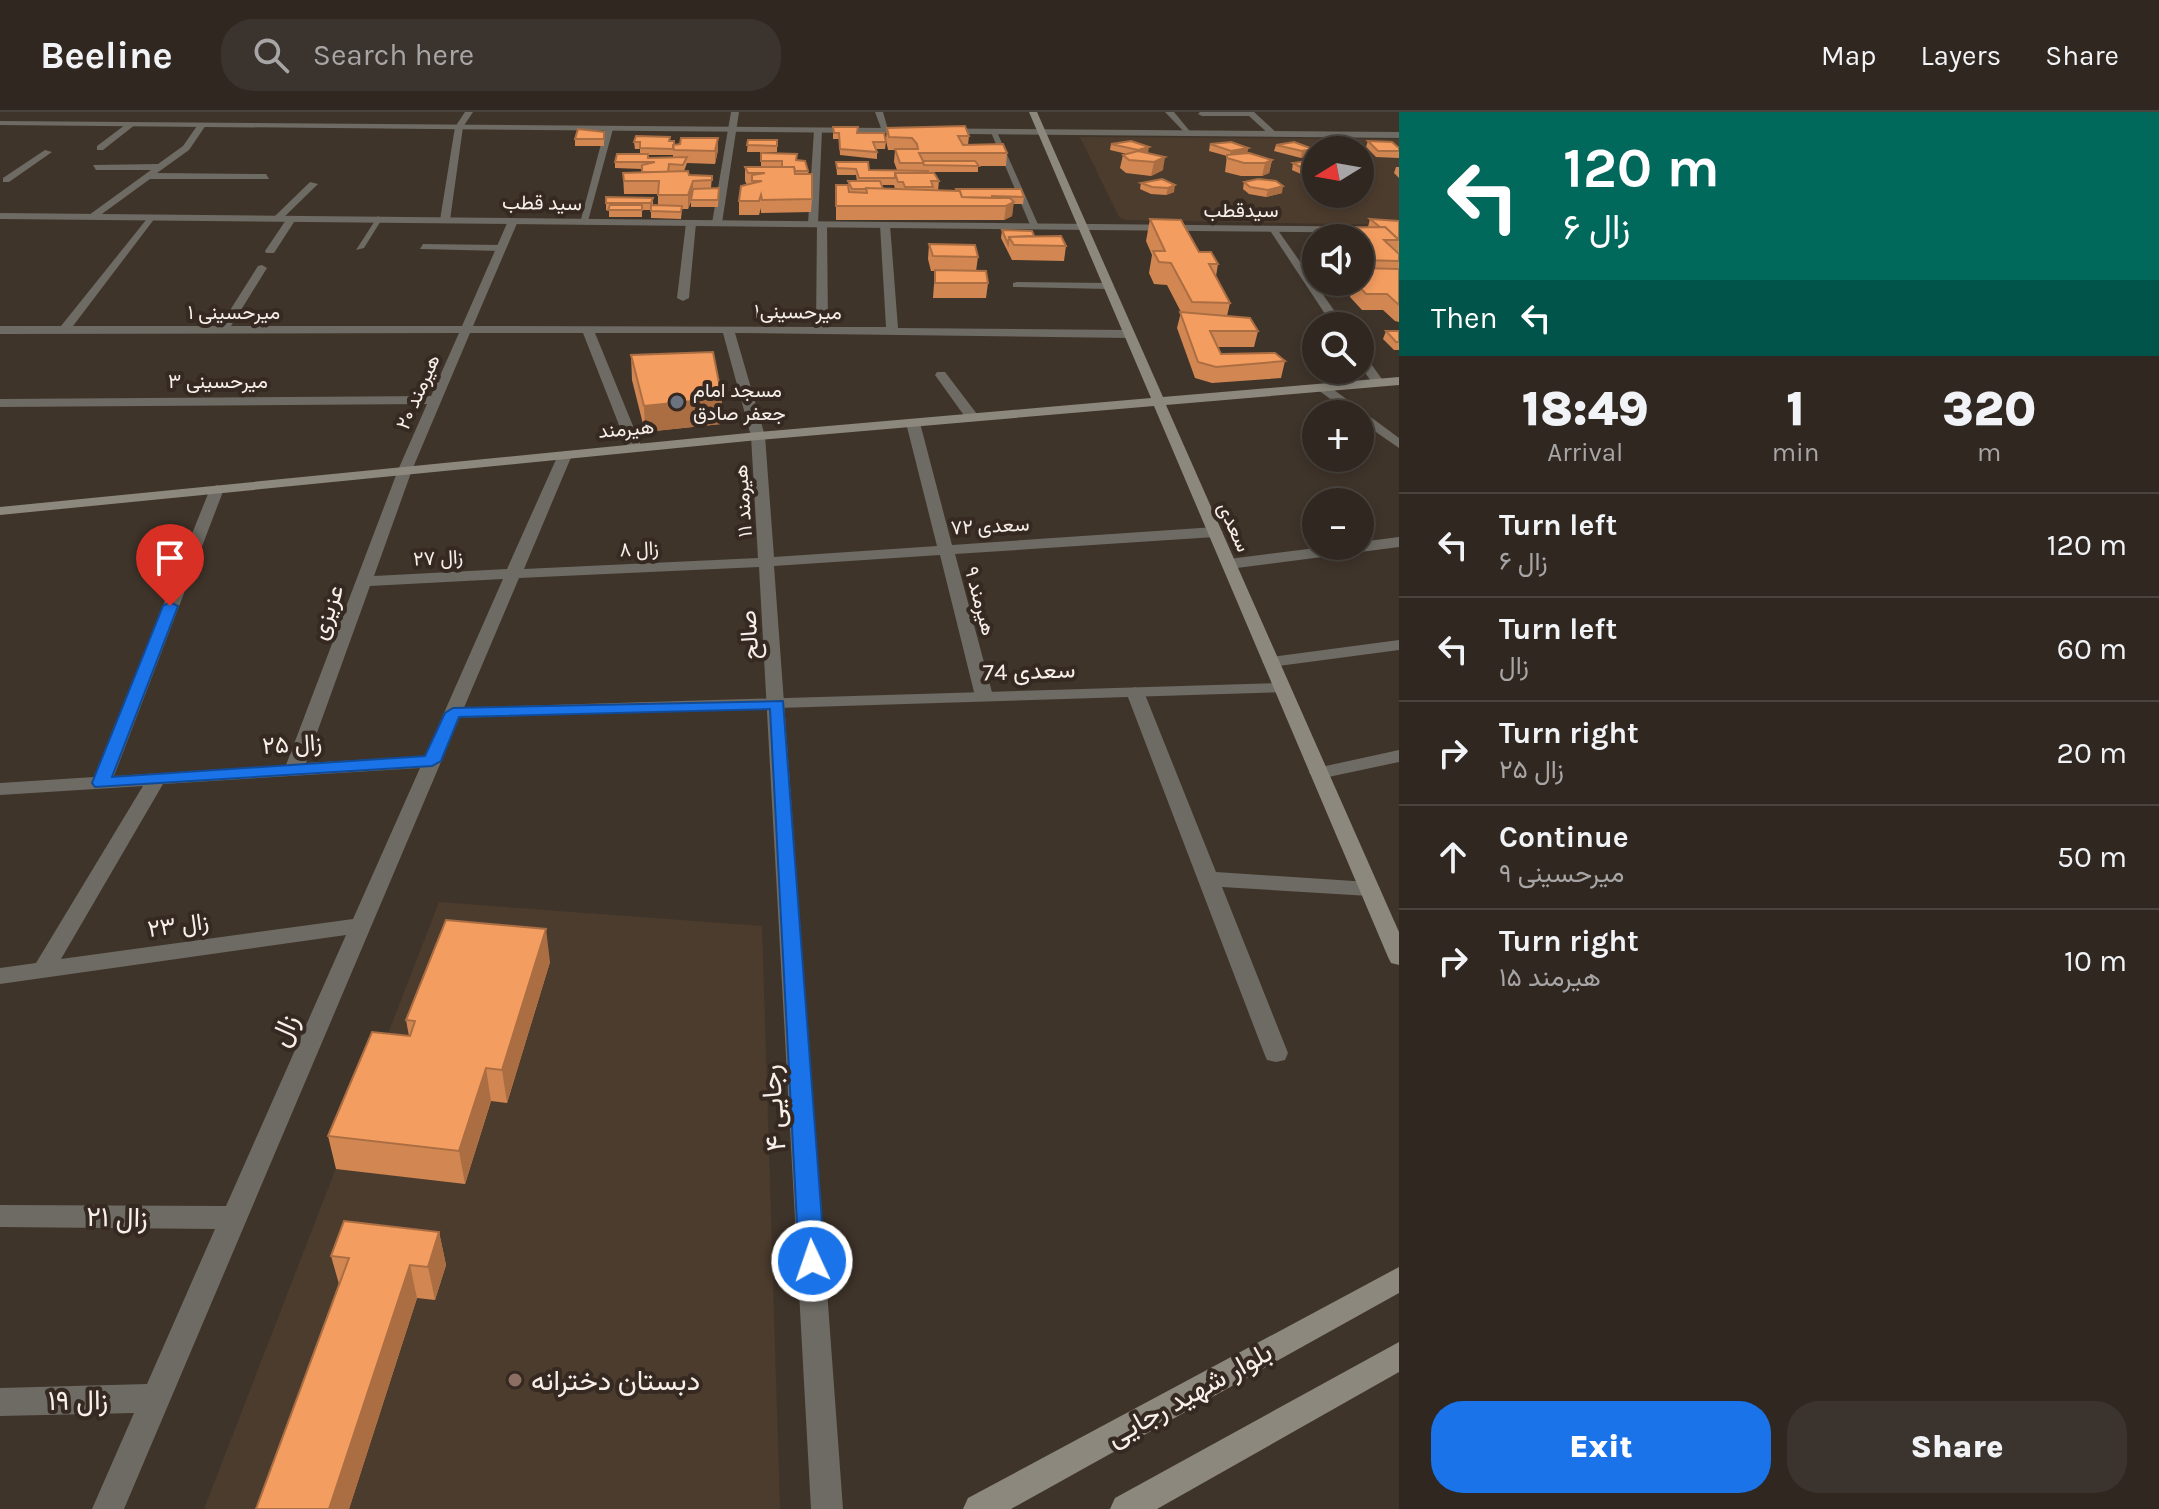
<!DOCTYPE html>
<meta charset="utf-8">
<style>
body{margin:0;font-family:Karla,Vazirmatn,sans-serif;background:#3b332d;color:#f1f3f6;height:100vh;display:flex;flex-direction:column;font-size:30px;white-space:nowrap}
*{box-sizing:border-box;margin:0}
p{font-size:26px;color:#a7a5a5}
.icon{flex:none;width:44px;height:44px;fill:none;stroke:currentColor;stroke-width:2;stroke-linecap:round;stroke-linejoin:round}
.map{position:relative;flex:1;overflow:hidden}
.panel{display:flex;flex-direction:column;background:#2f2720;width:760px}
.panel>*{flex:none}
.hud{background:#00695c;color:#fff;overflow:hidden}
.needle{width:52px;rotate:259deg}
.fabs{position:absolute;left:1302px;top:24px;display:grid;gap:16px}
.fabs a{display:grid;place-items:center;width:72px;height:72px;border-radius:50%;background:#2f2720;box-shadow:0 4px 12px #0003,0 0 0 2px #4a443e;font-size:40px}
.pin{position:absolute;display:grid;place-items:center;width:68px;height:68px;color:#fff;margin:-82px -34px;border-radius:50% 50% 50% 0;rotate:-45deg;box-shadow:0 0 8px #0007}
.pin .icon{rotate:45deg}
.me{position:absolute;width:88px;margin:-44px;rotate:357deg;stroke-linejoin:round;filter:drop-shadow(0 0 6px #0008)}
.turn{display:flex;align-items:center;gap:28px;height:168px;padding:0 32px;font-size:36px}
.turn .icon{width:104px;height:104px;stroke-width:2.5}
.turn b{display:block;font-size:56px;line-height:68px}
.then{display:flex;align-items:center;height:76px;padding:0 32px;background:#0003;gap:16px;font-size:30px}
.eta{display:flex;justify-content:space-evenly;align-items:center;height:136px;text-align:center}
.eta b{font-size:48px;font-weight:800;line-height:56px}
.action{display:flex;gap:16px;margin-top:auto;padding:16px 32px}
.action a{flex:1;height:92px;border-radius:32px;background:#1a73e8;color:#fff;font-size:32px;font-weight:800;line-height:92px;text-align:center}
.action a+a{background:#3b332d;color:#f1f3f6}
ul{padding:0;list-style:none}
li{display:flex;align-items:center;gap:24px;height:104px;padding:0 32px;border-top:2px solid #4a443e}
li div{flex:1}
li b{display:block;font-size:30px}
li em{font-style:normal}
header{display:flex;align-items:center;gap:48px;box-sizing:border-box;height:112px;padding:0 40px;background:#2f2720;border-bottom:2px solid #4a443e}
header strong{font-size:38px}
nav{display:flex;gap:44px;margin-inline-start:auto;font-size:28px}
.search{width:560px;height:72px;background:#3b332d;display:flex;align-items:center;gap:20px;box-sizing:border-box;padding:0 28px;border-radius:32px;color:#a7a5a5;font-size:30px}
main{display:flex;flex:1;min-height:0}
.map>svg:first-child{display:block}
</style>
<header>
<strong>Beeline</strong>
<div class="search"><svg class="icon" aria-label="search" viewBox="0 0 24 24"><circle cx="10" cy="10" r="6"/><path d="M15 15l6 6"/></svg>Search here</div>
<nav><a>Map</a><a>Layers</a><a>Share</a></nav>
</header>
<main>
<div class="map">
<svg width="1399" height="1397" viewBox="0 0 1399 1397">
<rect width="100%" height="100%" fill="#3f342a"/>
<g fill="#4c3c2e" fill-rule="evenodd">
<path d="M1080 25 1399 27V113L1126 108 1119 105ZM1316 38H1360V82H1316Z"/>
<path d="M439 790 762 814 780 1397H204Z"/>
</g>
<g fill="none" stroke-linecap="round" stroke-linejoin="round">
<g fill="#6d6b64" fill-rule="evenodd">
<path d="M378 104 382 107 364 136 356 138Z"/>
<path d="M423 132 501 133 506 136 501 139 420 137Z"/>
</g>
<g fill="#6d6b64" fill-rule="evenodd">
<path d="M465 0H473L463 15 450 108 445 111 440 108 455 15Z"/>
<path d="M731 0H739L722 111 717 114 712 111Z"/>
<path d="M875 0H883L889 21 882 19Z"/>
<path d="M1165 0H1174L1193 23H1187Z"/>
<path d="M1200 0H1254L1278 22 1271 24 1249 4H1202L1198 2Z"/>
<path d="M129 10 136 12 103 38H97V34Z"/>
<path d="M199 11 206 13 189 38 157 61 266 62 269 67H150L95 107H89V103L151 58H96L93 53 158 52 183 34Z"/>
<path d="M609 15 613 17 588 109 580 111 605 17Z"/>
<path d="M818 16 822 18 818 111 827 112 828 215H886L880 113 885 110 890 113 898 216 1129 218 1135 222 1129 226 735 221 765 324 774 445 937 434 906 311 913 307 920 311 952 433 1215 415 1223 420 1215 425 955 442 993 584 984 589 975 584 940 443 774 454 843 1397H811L759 455 519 466 124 1397H92L134 1301 0 1304V1276L147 1272 215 1117 0 1115V1093L226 1094 346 823 0 872V856L36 851 143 674 0 683V671L94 665 210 377 217 373 224 377 114 664 286 653 398 358 427 292 0 295V287L431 284 459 221 0 222V214H61L150 103 155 106 73 214H220L258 154 262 153 267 156 231 214H462L508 109 513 106 518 109 473 214 816 215 817 113 808 112 814 18ZM470 221H583L628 336 635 340 642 336 595 221H723L751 324 758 446 524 457 572 343 565 339 558 343 507 457 374 464 412 358ZM503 467 425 644 306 651 370 474ZM420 656 353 807 61 847 163 672Z"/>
<path d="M990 18 997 20 1040 117 1031 115Z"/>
<path d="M45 38 52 40 9 70H3V66Z"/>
<path d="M310 70 318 72 280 109H274V105Z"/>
<path d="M288 105 296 107 274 141H266L265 139Z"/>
<path d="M691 108 696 111 689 186 683 189 677 186 686 111Z"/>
<path d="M1267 114H1275L1345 214H1333Z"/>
<path d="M1017 170 1108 171 1113 174 1108 177 1013 175V171Z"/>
<path d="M1360 241 1364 242 1384 270 1382 273H1374L1360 254Z"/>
<path d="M937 260H945L980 306 978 309H968L935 263Z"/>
<path d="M1318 272H1326L1399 326V336L1360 309V302H1351L1318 278Z"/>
<path d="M1399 425V435L1229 457 1221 452 1229 447 1332 434H1360V430Z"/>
<path d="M1399 528V538L1271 555 1262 550 1271 545Z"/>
<path d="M1135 575 1144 580 1216 760 1369 770 1377 772 1380 777 1377 782 1369 784 1222 775 1288 941 1285 948 1276 950 1267 948 1264 941 1126 580Z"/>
<path d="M1399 638V650L1319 667 1309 661 1312 657Z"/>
</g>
<g fill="#6d6b64" fill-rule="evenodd">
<path d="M0 9 1399 20V26L0 13Z"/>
<path d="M0 101 1399 115V121L0 107Z"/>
<path d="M1282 571 1288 572 1291 576 1288 580 453 606 444 601 453 596Z"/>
</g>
<g fill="#8c887d" fill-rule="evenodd">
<path d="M1029 0H1037L1163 285 1399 265V273L1166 293 1399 820V853L1391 851 1388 845 1154 294 758 328 0 403V395L758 320 1151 286Z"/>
<path d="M1399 1155V1181L1011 1397H963L968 1386Z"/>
<path d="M1399 1230V1260L1157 1397H1110L1115 1386Z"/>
</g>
</g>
<g fill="#d28753" fill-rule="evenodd">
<path d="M833 15 886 30 885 37H876L877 40V47L840 43 839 27H833Z"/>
<path d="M887 16 969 24 968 33 1007 41 1006 54H978V60H928L939 69 938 78 1024 85 1023 92H1013L1012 104 1004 108H836V73H848V69H857L856 63H837L836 50 869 58H897L894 50 895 38H888L886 28ZM882 73H894L895 77H883Z"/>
<path d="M604 20V34H575V27Z"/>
<path d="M748 28H777V40H747Z"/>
<path d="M669 29 674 33 718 38 715 52 687 51 684 59 689 63 712 64 711 76H719L718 95H691V90L688 97H682L681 107 651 106V98H642V105H609V98H606V85L653 86V93H658V82H624L623 61 642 60V57L615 56V50L640 42V37H635L634 30ZM648 43H673V45L648 46Z"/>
<path d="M1131 29 1148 41 1163 58 1151 64 1126 61 1120 56 1123 43 1127 42 1110 38 1111 32Z"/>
<path d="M1368 29 1399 36V46L1376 45 1366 35Z"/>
<path d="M1210 32 1248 36 1247 41 1272 48 1269 61 1262 64H1241L1225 60 1227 44 1209 39Z"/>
<path d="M1276 33 1313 37 1312 43 1301 46 1274 39Z"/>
<path d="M761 41 796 48 808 59 812 87 811 100 761 101V96L759 103H739V89L747 73 745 69V55H761Z"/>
<path d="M1316 49V65L1303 63 1292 58 1293 51Z"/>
<path d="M1396 55H1399V66L1394 61Z"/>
<path d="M1162 67 1174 80 1166 83 1151 82 1140 77 1141 71Z"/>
<path d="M1244 70 1282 81 1266 85 1249 82 1243 77Z"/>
<path d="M1323 82H1353L1345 85 1327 84Z"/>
<path d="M1150 107 1218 152 1216 164 1230 191 1227 204 1258 219 1254 235H1217L1221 242 1285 249 1281 266 1212 271 1195 266 1177 216 1181 200 1167 173 1154 172 1149 161 1152 143 1146 129Z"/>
<path d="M1370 107 1399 109V210L1395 209 1383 198H1362L1350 185 1351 182 1340 171 1341 170H1360V126H1317L1319 116 1368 115Z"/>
<path d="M1002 118 1034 124 1066 134 1064 149 1012 148 1001 126Z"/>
<path d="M929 132 978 145 976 159 988 171 986 186H933L935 159H931L928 147Z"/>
<path d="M1386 219H1399V238H1394L1383 227Z"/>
<path d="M631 243 722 286 721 312 645 320 632 268Z"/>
<path d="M550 850 507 991 491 989 465 1072 336 1057 328 1024 409 924 406 908Z"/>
<path d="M439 1120 446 1153 435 1188 417 1186 349 1397H256L339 1172 331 1144Z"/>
</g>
<g fill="#ab6e43">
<path d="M718 26V38L715 52V39Z"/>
<path d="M1149 35 1148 41 1137 44 1138 38Z"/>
<path d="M1248 36 1247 42 1229 45 1231 39Z"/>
<path d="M1313 37 1312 43 1301 46 1302 39Z"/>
<path d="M1165 45 1163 58 1151 64 1154 50Z"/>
<path d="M1272 48 1269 61 1262 64 1265 51Z"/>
<path d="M693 69V82L688 97V83Z"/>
<path d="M1175 73 1174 80 1166 83 1168 76Z"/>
<path d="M1283 74 1282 81 1266 85 1268 78Z"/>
<path d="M1014 90 1012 104 1004 108 1006 94Z"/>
<path d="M722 286 721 312 645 320 644 294Z"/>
<path d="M546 817 550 850 507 991 502 958Z"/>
<path d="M486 956 491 989 465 1072 459 1039Z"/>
<path d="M439 1120 446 1153 435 1188 428 1155Z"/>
<path d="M410 1153 417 1186 349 1397H329Z"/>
</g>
<g fill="#f49d60" stroke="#ab6e43" stroke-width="2">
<path d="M965 14 969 24H958L963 33 1003 32 1007 41H919L924 51H900L895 37H918L917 32 912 26 889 25 887 16Z"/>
<path d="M833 15H858L857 21H884L886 30H873L877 40 840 37 839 21H834Z"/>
<path d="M578 17 604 20V27H575Z"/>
<path d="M636 24 670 25 669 29H674V33H673V37L640 36V30H634Z"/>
<path d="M681 26H718L715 39 674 38 673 33 680 32Z"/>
<path d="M748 28H777V34L747 33Z"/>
<path d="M1131 29 1149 35 1138 38 1111 32Z"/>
<path d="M1368 29 1392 30 1399 36V39H1378Z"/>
<path d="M1231 30 1248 36 1231 39 1210 32Z"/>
<path d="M1294 30 1313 37 1302 39 1276 33Z"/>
<path d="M1138 39 1165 45 1154 50 1129 48 1123 43Z"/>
<path d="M761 41 797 42 796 48 805 49 808 59H795L794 55H782V49H761Z"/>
<path d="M1249 41 1272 48 1265 51H1244L1227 46V43Z"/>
<path d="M617 42H648V46L687 45 683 53 669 52 668 60H642V53L655 50H615Z"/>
<path d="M1314 48 1316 49V58L1304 57 1293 51Z"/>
<path d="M923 49H975L979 54 924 53Z"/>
<path d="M836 50H868L869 58 928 59V61H895V66H859L856 57 837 56Z"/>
<path d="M745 55H794L795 62H812V87L762 88 761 83 759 89H739L741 74 762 69H752V63L765 61H748Z"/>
<path d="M688 59 689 63 712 64V68L693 69 688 83H658L659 69H624L623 61Z"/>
<path d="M895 61H934L939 69H931L933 75H905L903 70H898Z"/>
<path d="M1162 67 1175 73 1168 76 1152 75 1141 71Z"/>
<path d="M1258 67 1276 69 1283 74 1268 78 1250 75 1244 70Z"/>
<path d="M848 69H880L883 77H852Z"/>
<path d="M836 73H848L849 80 867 81 866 76 960 79 962 85 1010 86 1014 90 1006 94H836Z"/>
<path d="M719 76 718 88H691L693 77Z"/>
<path d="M956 77H1021L1024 85 991 84 1002 86 962 85 960 79H957Z"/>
<path d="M606 85 653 86 651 91H606Z"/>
<path d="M610 93H642V98H608Z"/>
<path d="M651 93 682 94 681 100 651 99Z"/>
<path d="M1150 107 1181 108 1199 140H1211L1218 152H1209L1230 191 1192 190 1171 151 1159 150 1153 139H1165Z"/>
<path d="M1370 107 1399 109V128L1385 115H1380Z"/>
<path d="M1385 115 1399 128H1384L1399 142V149L1360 148V126H1329L1319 116Z"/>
<path d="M1002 118 1032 119 1034 124 1009 125 1008 132Z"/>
<path d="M1061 124 1066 134 1014 133 1009 125Z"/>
<path d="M929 132 975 133 978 145 933 144Z"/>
<path d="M1360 156 1399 157V193L1387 182H1366L1355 170 1367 168H1360Z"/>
<path d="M935 158 986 159 988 171H935Z"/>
<path d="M1180 200 1250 206 1258 219H1210L1221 242 1275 241 1285 249 1216 255 1198 250Z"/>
<path d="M1386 219H1399V230H1396Z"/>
<path d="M713 240 722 286 644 294 631 243Z"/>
<path d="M446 808 546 817 502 958 486 956 459 1039 328 1024 372 920 410 924 415 909 406 908Z"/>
<path d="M344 1109 439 1120 428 1155 410 1153 329 1397H256L349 1146 331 1144Z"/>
</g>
<path fill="#1a73e8" stroke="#114b97" stroke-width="2" d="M170 490 178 494 112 665 425 644 445 601 453 596 783 589 825 1149 821 1157 812 1160 803 1157 799 1149 770 597 459 605 441 649 432 654 95 675 92 671 163 494Z"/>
<circle fill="#6b7280" stroke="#352921" stroke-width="3" cx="677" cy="290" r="8"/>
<circle fill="#8d6e63" stroke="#352921" stroke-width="3" cx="515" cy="1268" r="8"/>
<g text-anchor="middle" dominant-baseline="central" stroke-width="8" stroke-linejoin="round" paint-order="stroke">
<g font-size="20" fill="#f7efe9" stroke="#352921">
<text transform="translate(542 91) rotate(1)">سید قطب</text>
<text x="1241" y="98">سیدقطب</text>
<text x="234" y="200">میرحسینی ۱</text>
<text transform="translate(798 200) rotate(1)">میرحسینی۱</text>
<text x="218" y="269">میرحسینی ۳</text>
<text transform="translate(418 280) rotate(-66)">هیرمند ۲۰</text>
<text transform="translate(626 317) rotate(-5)">هیرمند</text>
<text transform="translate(743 389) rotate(-94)">هیرمند ۱۱</text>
<text transform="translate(990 414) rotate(-3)">سعدی ۷۲</text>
<text transform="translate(1234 415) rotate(66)">سعدی</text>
<text transform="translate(639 437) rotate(-3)">زال ۸</text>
<text transform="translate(438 446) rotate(-3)">زال ۲۷</text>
<text transform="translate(980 489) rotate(75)">هیرمند ۹</text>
</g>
<g font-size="20" fill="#f7efe9" stroke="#352921" text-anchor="start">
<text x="693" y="278">مسجد امام<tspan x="693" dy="23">جعفر صادق</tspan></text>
</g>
<g font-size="24" fill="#f7efe9" stroke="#352921">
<text transform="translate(327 500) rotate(-70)">عزیزی</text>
<text transform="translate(749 523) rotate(-94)">صالح</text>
<text transform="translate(1029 559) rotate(-2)">سعدی 74</text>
<text transform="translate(292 632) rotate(-4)">زال ۲۵</text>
<text transform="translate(178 813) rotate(-8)">زال ۲۳</text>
</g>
<g font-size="28" fill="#f7efe9" stroke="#352921">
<text transform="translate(284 918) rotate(-66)">زال</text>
<text transform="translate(773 996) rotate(-94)">رجایی ۴</text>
<text transform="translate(117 1105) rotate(1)">زال ۲۱</text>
<text transform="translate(1189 1282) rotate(-29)">بلوار شهید رجایی</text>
<text transform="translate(78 1288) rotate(-1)">زال ۱۹</text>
</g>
<g font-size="28" fill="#f7efe9" stroke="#352921" text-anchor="start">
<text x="531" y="1268">دبستان دخترانه</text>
</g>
</g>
</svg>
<div class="fabs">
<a><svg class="needle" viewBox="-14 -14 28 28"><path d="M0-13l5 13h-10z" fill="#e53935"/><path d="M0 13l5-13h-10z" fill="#a7a5a5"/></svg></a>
<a><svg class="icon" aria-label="sound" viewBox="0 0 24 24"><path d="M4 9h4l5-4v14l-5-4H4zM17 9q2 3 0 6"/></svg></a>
<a><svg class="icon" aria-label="search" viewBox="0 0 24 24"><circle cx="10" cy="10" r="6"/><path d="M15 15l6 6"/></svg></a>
<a>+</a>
<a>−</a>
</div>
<div class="pin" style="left:170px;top:494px;background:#d93025"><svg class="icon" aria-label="arrive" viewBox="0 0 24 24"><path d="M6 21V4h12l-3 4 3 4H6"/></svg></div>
<svg class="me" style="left:812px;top:1149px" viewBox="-20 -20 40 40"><circle r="17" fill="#1a73e8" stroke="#fff" stroke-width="3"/><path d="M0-11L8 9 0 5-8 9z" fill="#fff"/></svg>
</div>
<section class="panel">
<div class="hud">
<div class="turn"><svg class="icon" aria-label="left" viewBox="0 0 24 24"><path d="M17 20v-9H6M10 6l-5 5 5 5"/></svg><div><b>120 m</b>زال ۶</div></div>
<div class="then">Then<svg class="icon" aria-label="left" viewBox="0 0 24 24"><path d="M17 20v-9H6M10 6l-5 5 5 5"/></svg></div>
</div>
<div class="eta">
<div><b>18:49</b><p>Arrival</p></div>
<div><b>1</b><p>min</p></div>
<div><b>320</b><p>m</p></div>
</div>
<ul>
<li><svg class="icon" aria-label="left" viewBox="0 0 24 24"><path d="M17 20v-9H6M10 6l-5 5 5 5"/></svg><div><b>Turn left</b><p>زال ۶</p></div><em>120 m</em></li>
<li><svg class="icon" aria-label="left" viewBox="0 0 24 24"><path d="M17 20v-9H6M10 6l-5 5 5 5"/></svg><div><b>Turn left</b><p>زال</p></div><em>60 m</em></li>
<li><svg class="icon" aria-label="right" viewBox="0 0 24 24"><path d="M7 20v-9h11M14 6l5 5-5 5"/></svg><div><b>Turn right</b><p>زال ۲۵</p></div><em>20 m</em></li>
<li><svg class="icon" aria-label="ahead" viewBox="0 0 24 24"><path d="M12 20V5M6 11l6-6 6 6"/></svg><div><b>Continue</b><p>میرحسینی ۹</p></div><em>50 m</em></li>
<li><svg class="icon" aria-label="right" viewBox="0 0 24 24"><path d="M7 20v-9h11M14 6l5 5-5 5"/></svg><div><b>Turn right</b><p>هیرمند ۱۵</p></div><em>10 m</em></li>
</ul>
<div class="action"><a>Exit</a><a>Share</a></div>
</section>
</main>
